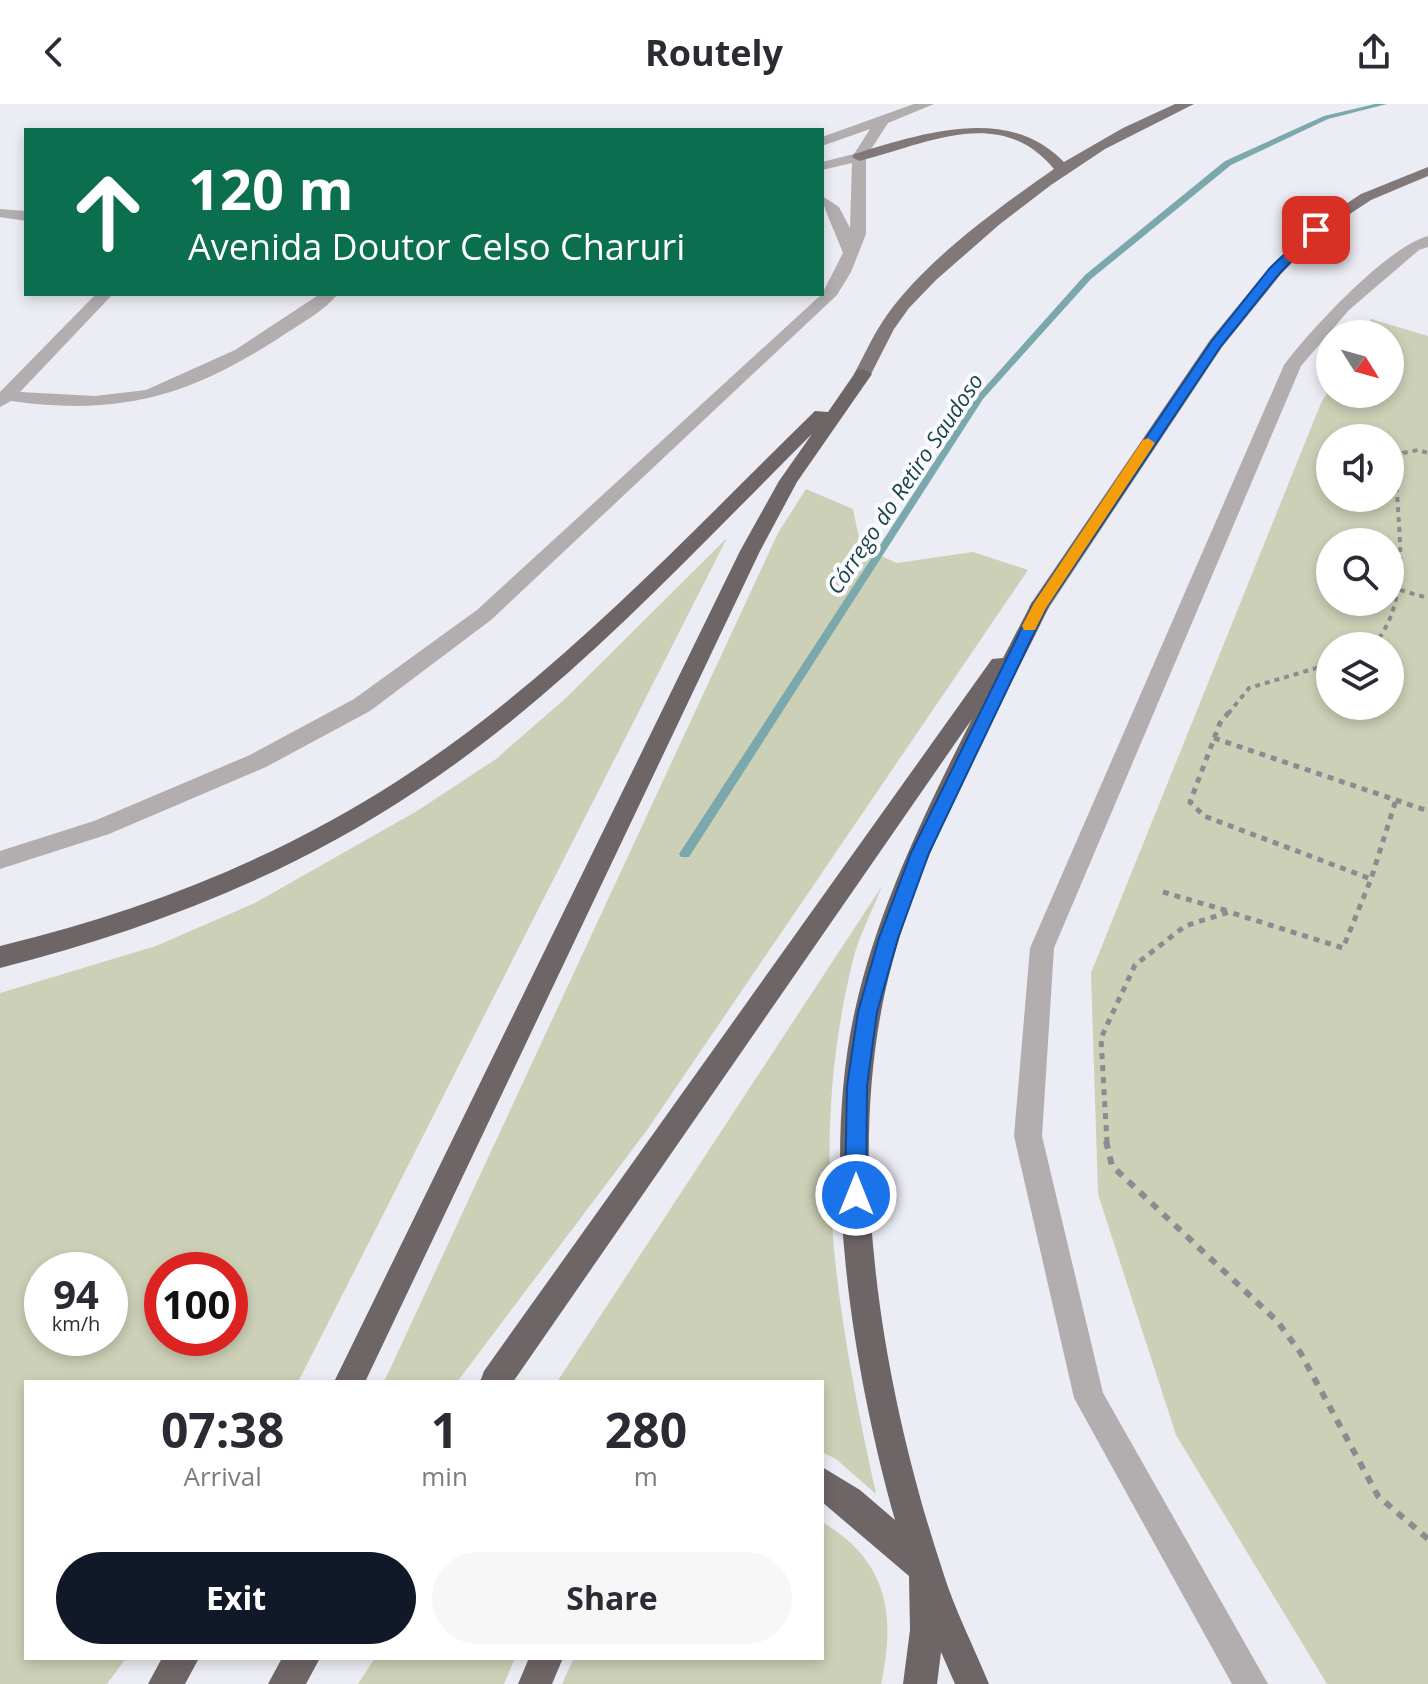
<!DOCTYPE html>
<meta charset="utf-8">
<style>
body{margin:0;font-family:"Open Sans",sans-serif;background:#f7f7f7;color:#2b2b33;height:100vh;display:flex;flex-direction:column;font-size:30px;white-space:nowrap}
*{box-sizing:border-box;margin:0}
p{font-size:26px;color:#7c7c81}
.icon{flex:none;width:44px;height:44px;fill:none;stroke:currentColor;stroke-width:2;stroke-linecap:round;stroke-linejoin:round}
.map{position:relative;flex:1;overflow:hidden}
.details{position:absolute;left:24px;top:1276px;width:800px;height:280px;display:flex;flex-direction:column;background:#fff;border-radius:0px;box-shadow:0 4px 12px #0003}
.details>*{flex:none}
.guide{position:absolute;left:24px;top:24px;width:800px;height:168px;border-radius:0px;box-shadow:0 4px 12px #0003;background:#0b6e4f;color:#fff;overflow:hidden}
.needle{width:52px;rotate:127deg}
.fabs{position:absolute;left:1316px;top:216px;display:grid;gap:16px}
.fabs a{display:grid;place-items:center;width:88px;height:88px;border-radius:50%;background:#fff;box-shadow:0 4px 12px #0003;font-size:40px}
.speed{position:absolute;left:24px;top:1148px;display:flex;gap:16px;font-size:40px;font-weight:700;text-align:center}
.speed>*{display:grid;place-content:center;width:104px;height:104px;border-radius:50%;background:#fff;box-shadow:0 4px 12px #0003;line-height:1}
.speed small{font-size:20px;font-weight:400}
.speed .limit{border:12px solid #d22;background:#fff;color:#111}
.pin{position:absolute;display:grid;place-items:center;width:68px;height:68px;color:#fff;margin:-34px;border-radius:16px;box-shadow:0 4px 12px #0006}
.me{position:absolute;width:88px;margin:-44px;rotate:0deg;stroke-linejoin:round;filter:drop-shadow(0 0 6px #0008)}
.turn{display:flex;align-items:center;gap:28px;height:168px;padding:0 32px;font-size:36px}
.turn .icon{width:104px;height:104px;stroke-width:2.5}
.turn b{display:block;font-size:56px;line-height:68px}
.eta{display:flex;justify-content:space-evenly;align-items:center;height:136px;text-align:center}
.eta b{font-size:48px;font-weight:700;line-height:56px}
.primary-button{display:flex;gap:16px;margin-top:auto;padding:16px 32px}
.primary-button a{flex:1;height:92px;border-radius:48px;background:#111827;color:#fff;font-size:32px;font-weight:700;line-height:92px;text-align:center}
.primary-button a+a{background:#f7f7f7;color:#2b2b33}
header{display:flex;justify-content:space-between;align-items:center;height:104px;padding:0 32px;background:#fff;font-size:36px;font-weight:700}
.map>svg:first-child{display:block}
</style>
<header><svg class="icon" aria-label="back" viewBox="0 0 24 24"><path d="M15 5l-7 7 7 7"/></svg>Routely<svg class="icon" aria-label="share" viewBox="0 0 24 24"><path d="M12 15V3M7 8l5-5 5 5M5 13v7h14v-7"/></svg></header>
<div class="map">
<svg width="1428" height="1580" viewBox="0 0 1428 1580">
<rect width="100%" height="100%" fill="#ececf4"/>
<g fill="#ccd0b6" fill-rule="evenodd">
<path d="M1371 215 1428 232V1580H1327L1176 1331 1098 1090 1091 869 1321 299 1330 284V290H1390V230H1362ZM1390 334V394H1330V334ZM1390 438V498H1330V438ZM1390 542V602H1330V542Z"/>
<path d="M806 385 853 405 861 443 897 459 973 448 1028 466 647 1026 457 1278H384L778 429Z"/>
<path d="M727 434 298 1278H26V1554H126L107 1580H0V889L156 842 255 799 417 707 496 655 567 593ZM110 1166V1234H42V1166ZM162 1166H230V1234H162Z"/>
<path d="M882 782C873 806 859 831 853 856 807 1042 836 1206 876 1390L836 1355 822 1348V1278H557Z"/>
<path d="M822 1418C888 1456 896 1512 881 1580H562L574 1554H822Z"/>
<path d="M375 1554H515L504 1580H358Z"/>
</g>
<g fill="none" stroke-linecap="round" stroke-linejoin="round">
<path fill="#7ba8ac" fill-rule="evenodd" d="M1375 0H1387L1328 15 1231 61 1091 175 983 295 689 753H681L679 750 681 747 977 292 1085 171 1225 57 1324 12Z"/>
<g stroke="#8b8b91" stroke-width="4" stroke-dasharray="5 5" stroke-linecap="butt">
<path d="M1400 486 1428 494"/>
<path d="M1373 542C1406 504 1401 451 1398 404 1397 384 1393 367 1403 349L1418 346 1428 349"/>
<path d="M1228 610 1249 584 1330 560"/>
</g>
<g stroke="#8b8b91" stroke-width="5" stroke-dasharray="6 6" stroke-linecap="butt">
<path d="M1229 608 1220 619 1190 698 1204 712 1371 775"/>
<path d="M1214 634 1428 707"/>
<path d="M1163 788 1228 807"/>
<path d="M1107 1039 1101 934 1135 861 1185 822 1229 808 1343 844 1371 775 1396 696"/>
</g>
<path stroke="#8b8b91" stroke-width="6" stroke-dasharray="8 8" stroke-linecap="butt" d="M1106 1037 1112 1062 1277 1217 1300 1248 1378 1392 1428 1435"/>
<g fill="#b2adae" fill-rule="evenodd">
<path d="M914 0H934L888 19 866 53V130L851 168 837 191 491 516 370 607 266 663 109 730 0 765V747L94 717 250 651 354 595 477 506 822 190 843 149C838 134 822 102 822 92L839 103 850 124 852 59 822 66V58L854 50 870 25 822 42V33Z"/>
<path d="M0 105 26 107V117L0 113Z"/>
<path d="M1428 132V143L1419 146 1349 206 1301 262 1054 844 1042 1032 1103 1289 1268 1580H1232L1074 1294 1014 1032 1030 844 1284 261C1310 226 1387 143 1428 132Z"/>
<path d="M96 190H113L20 288 95 292 146 286 235 246 320 190H338C323 208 298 221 279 234 188 293 119 312 11 297L0 303V288Z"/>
</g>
<g fill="#807879" fill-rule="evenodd">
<path d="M1175 0H1194L1105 45 1051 81 1000 120 936 176 909 204 894 225 869 274H857L854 270C865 250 874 229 887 211 927 155 998 104 1054 65 1000 0 927 40 859 57L852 53 854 50C923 29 1008 0 1064 58L1123 24Z"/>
<path d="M1428 63V72L1371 96 1321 129 1281 170 1222 243 1046 508H1032L1029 503 1032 498 1210 236 1269 164 1311 123 1361 90Z"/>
</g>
<g fill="#6e6566" fill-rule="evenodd">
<path d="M863 265 872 270 797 378 760 447 365 1278H334L740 447 779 377 812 330C686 455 565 589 416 687 289 772 148 826 0 864V842C143 807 275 756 399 676 555 575 683 436 815 307L828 308 857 266Z"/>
<path d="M1039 496 1049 503C993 618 927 732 893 856 840 1046 882 1284 943 1468 955 1507 974 1543 989 1580H955L941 1548 937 1580H903L910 1526 909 1472 822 1398V1363L860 1386 895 1416C852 1263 820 1062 855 906 878 804 925 708 972 615L513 1278H480L484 1267 992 555 1003 554 1032 498Z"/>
<path d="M162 1554H199L185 1580H148Z"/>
<path d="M282 1554H320L306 1580H268Z"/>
<path d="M529 1554H563L552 1580H518Z"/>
</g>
</g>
<path fill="#1a73e8" stroke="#114b97" stroke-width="2" d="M1312 124 1321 126 1279 170 1221 242 1046 504 929 749 898 834 877 908 867 982 866 1091 863 1098 856 1101 848 1098 845 1091 847 982 858 908 879 834 911 749 1034 499 1211 238 1270 164Z"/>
<path fill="#f59e0b" d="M1148 334 1155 339 1046 504 1035 526H1024L1022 522 1034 499 1143 336Z"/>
<g text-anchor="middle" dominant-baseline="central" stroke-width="8" stroke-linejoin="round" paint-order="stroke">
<g font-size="22" font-style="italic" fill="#194448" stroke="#fafaff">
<text transform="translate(904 379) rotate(-56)">Córrego do Retiro Saudoso</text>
</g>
</g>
</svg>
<div class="fabs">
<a><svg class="needle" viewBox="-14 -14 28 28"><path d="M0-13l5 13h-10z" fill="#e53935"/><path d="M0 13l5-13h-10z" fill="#7c7c81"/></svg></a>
<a><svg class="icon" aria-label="sound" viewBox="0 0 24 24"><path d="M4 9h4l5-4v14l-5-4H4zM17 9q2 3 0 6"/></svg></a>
<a><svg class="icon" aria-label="search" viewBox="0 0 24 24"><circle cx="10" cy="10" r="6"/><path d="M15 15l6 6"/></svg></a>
<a><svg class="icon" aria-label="layers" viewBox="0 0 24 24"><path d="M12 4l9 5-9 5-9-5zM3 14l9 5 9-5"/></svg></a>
</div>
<div class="speed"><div>94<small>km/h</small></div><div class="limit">100</div></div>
<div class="pin" style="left:1316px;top:126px;background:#d93025"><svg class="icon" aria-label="arrive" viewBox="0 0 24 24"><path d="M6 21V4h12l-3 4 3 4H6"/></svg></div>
<svg class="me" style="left:856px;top:1091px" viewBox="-20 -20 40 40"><circle r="17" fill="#1a73e8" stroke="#fff" stroke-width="3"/><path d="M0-11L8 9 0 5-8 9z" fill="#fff"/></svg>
<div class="guide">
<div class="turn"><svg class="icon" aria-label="ahead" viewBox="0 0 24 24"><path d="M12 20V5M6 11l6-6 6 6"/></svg><div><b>120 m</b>Avenida Doutor Celso Charuri</div></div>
</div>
<section class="details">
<div class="eta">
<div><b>07:38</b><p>Arrival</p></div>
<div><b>1</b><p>min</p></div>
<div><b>280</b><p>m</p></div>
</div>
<div class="primary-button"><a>Exit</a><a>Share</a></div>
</section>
</div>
